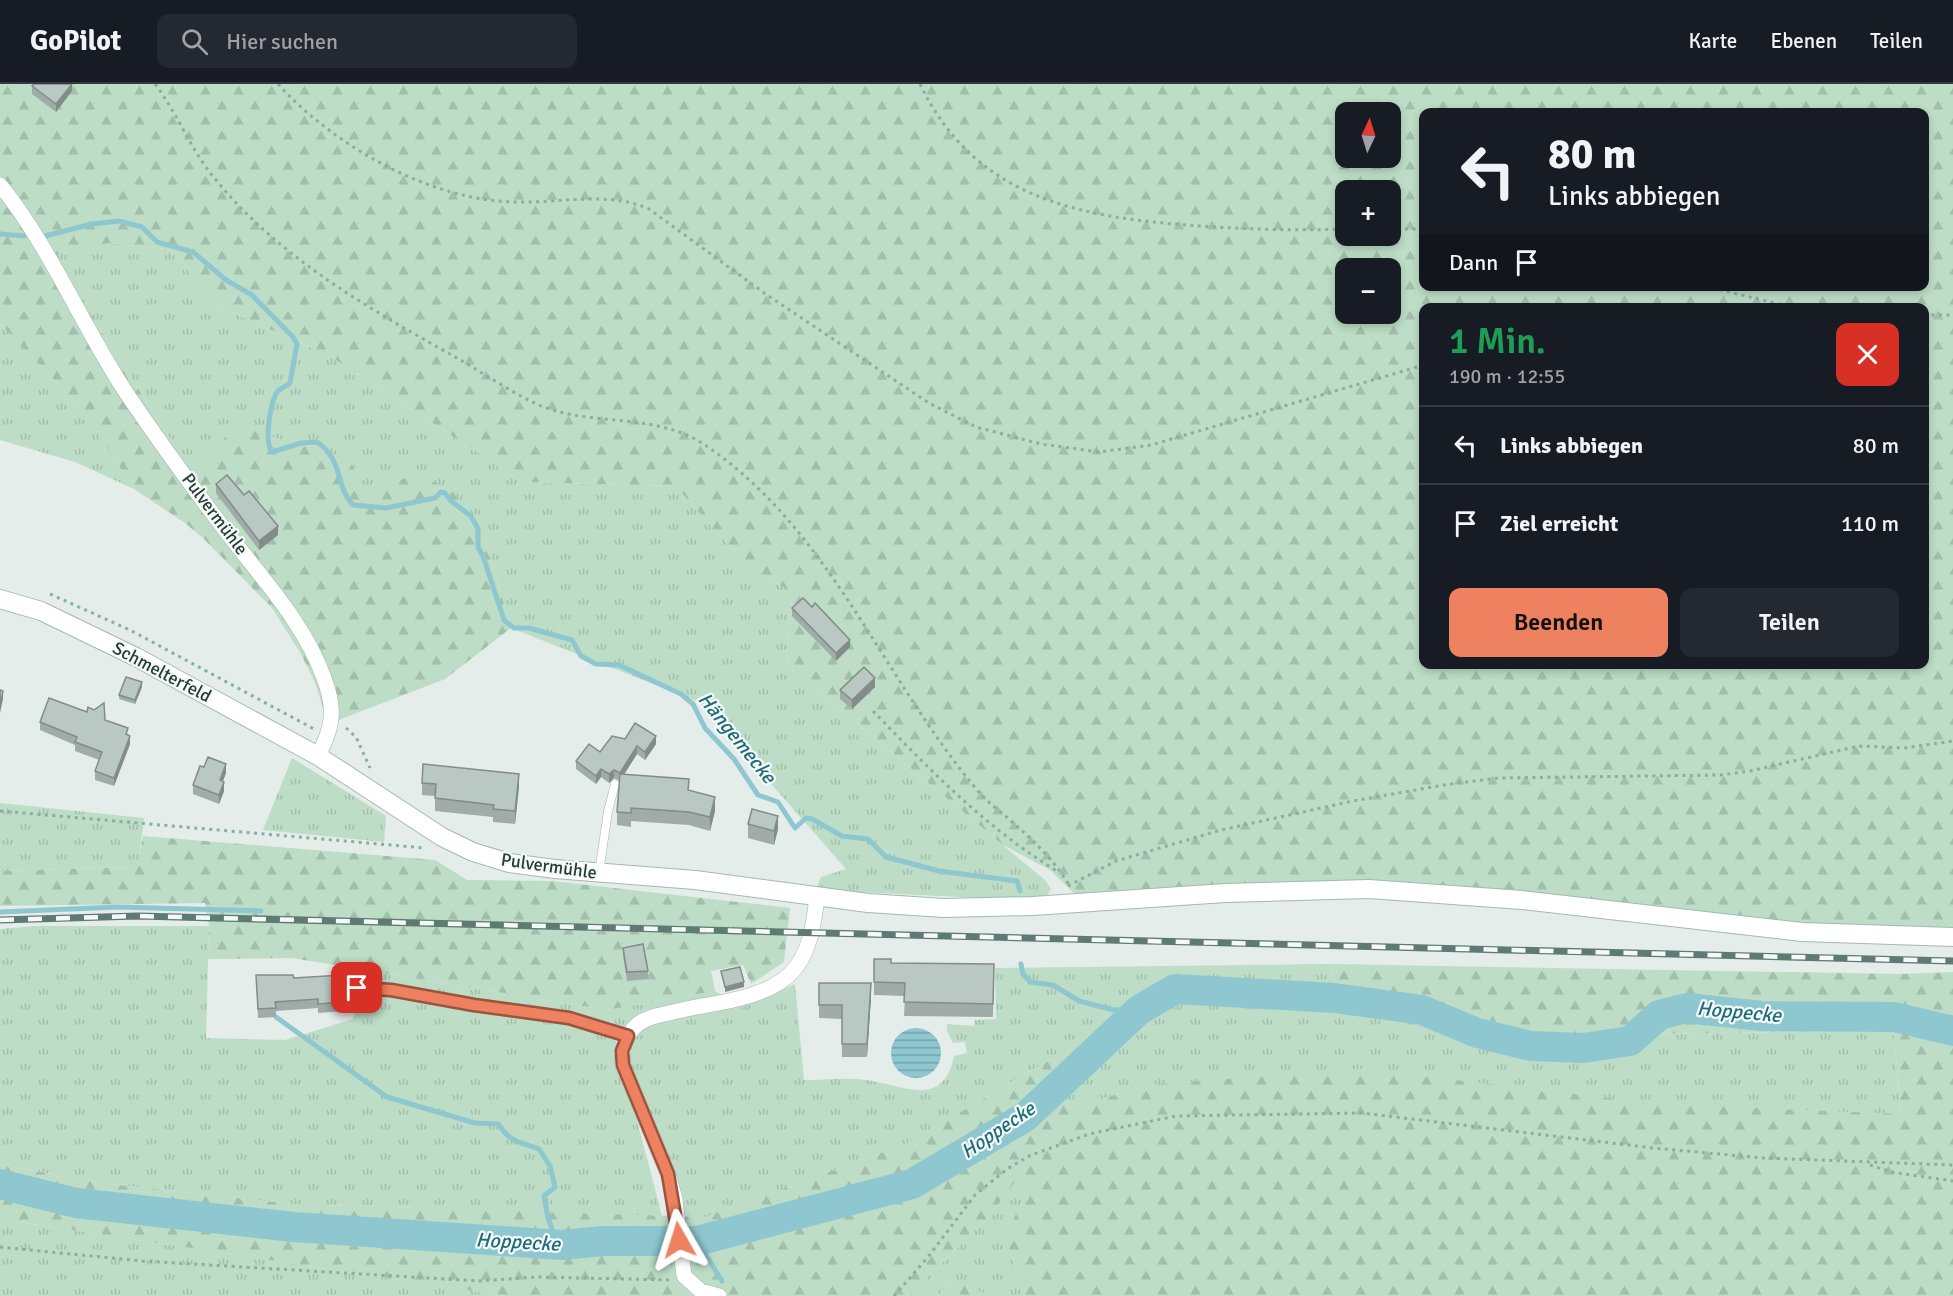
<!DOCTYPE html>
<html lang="de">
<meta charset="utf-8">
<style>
body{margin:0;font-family:Signika,sans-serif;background:#242831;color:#f1f3f6;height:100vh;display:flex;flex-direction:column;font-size:22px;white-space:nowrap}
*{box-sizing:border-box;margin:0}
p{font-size:20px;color:#9ea1a6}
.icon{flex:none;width:33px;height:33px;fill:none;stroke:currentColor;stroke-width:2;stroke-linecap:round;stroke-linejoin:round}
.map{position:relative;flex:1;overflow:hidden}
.panel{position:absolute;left:1419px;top:219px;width:510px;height:366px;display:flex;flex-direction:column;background:#171b24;border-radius:12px;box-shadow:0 3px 9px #0003}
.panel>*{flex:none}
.banner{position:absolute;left:1419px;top:24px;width:510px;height:183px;border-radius:12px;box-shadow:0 3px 9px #0003;background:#171b24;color:#f1f3f6;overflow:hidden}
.needle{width:39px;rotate:4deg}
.tools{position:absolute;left:1335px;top:18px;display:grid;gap:12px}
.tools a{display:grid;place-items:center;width:66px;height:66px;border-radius:12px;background:#171b24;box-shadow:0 3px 9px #0003;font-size:30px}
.pin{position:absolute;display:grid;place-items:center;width:51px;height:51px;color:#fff;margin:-26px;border-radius:12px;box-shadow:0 3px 9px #0006}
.me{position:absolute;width:66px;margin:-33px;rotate:354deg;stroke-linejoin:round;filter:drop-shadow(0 0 4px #0008)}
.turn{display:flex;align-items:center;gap:21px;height:126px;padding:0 30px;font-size:27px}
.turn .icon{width:78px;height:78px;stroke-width:2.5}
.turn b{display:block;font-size:42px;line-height:51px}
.then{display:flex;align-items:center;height:57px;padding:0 30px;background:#0003;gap:12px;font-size:22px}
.round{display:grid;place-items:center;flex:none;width:63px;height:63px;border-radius:12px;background:#242831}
.overview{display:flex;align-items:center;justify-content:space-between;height:102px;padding:0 30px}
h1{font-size:36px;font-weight:600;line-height:45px;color:#1e9e55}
.action{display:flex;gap:12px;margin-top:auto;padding:12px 30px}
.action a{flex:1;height:69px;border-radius:12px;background:#ee8260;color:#111;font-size:24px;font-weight:600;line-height:69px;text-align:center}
.action a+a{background:#242831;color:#f1f3f6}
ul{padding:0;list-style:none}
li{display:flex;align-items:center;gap:18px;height:78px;padding:0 30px;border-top:2px solid #363941}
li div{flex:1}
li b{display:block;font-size:22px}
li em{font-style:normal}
header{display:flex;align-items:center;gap:36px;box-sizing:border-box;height:84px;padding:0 30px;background:#171b24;border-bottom:2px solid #363941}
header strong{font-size:28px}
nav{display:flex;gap:33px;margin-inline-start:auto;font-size:21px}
.search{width:420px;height:54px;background:#242831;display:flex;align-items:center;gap:15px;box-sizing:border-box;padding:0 21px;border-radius:12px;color:#9ea1a6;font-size:22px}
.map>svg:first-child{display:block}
</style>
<header>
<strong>GoPilot</strong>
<div class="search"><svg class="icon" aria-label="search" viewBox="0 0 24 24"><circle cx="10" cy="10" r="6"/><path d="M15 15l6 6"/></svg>Hier suchen</div>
<nav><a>Karte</a><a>Ebenen</a><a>Teilen</a></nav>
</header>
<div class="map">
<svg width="1953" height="1212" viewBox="0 0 1953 1212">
<defs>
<pattern id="grass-tufts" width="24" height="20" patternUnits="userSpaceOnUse" patternTransform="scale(1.5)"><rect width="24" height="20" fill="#bdddc6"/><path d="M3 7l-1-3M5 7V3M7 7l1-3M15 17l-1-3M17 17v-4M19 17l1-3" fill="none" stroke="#a2bfab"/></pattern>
<pattern id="forest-firs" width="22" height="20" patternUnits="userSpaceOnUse" patternTransform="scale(1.5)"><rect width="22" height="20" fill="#bdddc6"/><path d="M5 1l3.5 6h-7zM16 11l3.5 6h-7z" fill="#a2bfab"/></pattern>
<pattern id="water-rules" width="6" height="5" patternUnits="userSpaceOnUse" patternTransform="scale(1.5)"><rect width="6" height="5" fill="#8ec7d0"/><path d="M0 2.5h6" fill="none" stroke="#74a3aa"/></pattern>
</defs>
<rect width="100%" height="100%" fill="#e4ede9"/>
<g fill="url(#grass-tufts)">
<path d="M109 159 174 166 211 219 330 272 523 398 675 402 748 482 791 508 787 582 1045 796 1051 805 1044 817 816 806 821 793 846 785 699 618 511 544 484 452 415 391 365 408 192 390 99 243 49 172Z"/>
<path d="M0 240 81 324 134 405 75 378 0 356Z"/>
<path d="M292 674 386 732 384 758 263 746Z"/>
<path d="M0 719 144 734 138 783 0 787Z"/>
<path d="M34 842H209L206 954 285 956 353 935 364 886 607 926 715 907 741 923 795 900 804 996C824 996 846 993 866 996 901 1000 943 1027 954 972L967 969 965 958 953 959 947 947V940L974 942 975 936 996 935 995 884 1331 880 1332 897 1545 951 1894 947 1901 1031 1144 1001 1069 1026 1054 973 908 1059 706 1133H687L610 934 662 1132 292 1120 110 1100 0 1081V845Z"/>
<path d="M1015 1098 1029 1105 1005 1153 1024 1212H987L951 1196 938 1212H908L989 1133Z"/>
<path d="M0 1135 505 1212H0Z"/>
</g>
<g fill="url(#forest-firs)" fill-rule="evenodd">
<path d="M0 0H1953V853L1440 809 1078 813 1050 786 1003 761 787 582 791 508 748 482 675 402 523 398 330 272 211 219 174 166 109 159 50 172 99 243 192 390 236 341 350 377 365 408 415 391 450 404 484 452 511 544 445 595 328 640 316 601 301 570 272 524 204 455 185 439 134 405 81 324 0 240ZM1346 28H1390V74H1346ZM1424 28H1924V202H1424ZM1346 106H1390V152H1346ZM1346 184H1390V230H1346ZM1424 224H1924V580H1424Z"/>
<path d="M143 752 435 776 467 796 552 797 790 824 784 878 751 900 743 881 711 887 715 907 607 926 292 874 208 875 209 842 205 819 0 822V787L137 783Z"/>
<path d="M1331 880 1900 890 1953 888V1212H1024L1005 1153 1028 1105 1015 1098 989 1133 908 1212H505L0 1135V1081L110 1100 292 1120 705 1133 908 1059 1054 973 1069 1026 1144 1001 1363 985 1657 1020 1901 1030 1894 947 1545 951 1332 897Z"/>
<path d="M951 1196 987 1210V1212H938Z"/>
</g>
<circle fill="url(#water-rules)" cx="916" cy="969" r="25"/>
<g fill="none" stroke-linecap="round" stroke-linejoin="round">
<g stroke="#8ec7d0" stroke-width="5">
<path d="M0 150 24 152"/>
<path d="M45 152 92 140 119 137 142 143 157 158 193 168 226 196 252 211 293 253 297 260 290 299C287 302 281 304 278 307 270 317 264 358 272 368L301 359 317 358C344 376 335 403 353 421L386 424 435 414 441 408 445 409 451 417 471 432 478 445V463L483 472 504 536 514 544H529L572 556 581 572 596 580 619 581 681 610 693 620 705 644 734 675 758 711 778 718 795 744 806 734 812 735 842 752 868 755 886 773 939 787 1017 797 1020 807"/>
<path d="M0 828 118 823 261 827"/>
<path d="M1021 880 1023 890 1030 898 1053 901 1079 917 1114 926H1139"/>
<path d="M276 933 387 1013 475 1039 498 1040C512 1060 519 1057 539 1065L550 1082 555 1103 544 1112 548 1134 558 1161"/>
<path d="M697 1157 722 1197"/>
</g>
<path stroke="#8ec7d0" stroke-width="30" d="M0 1100 76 1119 293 1143 562 1161 603 1157H697L912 1100 1025 1033 1139 926 1175 905 1335 914 1422 926 1477 949 1531 962 1583 964 1630 957 1659 931 1687 924 1761 932 1894 933 1953 947"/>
<defs>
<g id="lane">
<path d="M599 789 608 727 615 700"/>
<path d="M357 904 391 906 474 921 569 934 628 952"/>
</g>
<g id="street">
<path d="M0 101C51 164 81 240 125 307 158 356 193 404 229 451 264 497 304 539 324 594 336 626 333 643 318 672"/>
<path d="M719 1212 701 1207 684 1192 675 1115 668 1090 623 981C621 965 626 950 638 940 648 932 662 931 673 928 709 919 762 917 790 890 810 871 814 839 817 813"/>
</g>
<path id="secondary" d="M0 515 41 527 136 573 318 672 442 753 473 768 509 779 555 785 695 796 868 819 944 824 1033 822 1225 809 1369 805 1522 816 1802 848 1953 853"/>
</defs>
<use href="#lane" stroke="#a7b5b0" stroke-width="9"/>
<use href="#street" stroke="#a7b5b0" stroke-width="16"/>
<use href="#secondary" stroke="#a2b9b1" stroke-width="20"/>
<g stroke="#85b0a2" stroke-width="3" stroke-dasharray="3 4.5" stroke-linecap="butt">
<path d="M155 0C178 30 191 67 216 96 281 176 375 228 464 278 489 293 514 310 541 322 594 343 656 328 705 361 830 445 883 595 978 707 987 718 1000 727 1010 736 1033 756 1054 776 1069 801"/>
<path d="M278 0C334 62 432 118 518 118 560 119 610 107 649 125L767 211 929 319 976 343 1041 360 1099 368 1151 361 1424 281"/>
<path d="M920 0C974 112 1073 132 1186 141 1239 145 1292 147 1346 145"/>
<path d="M1390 145H1424"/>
<path d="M1705 202 1795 224"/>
<path d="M1924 231H1953"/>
<path d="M50 510 130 546 314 645"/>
<path d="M873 627C930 686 986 744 1057 787"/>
<path d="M346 644 356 653 370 684"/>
<path d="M0 727 425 764"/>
<path d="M1068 802 1116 777 1221 746 1353 717 1444 701 1498 694 1721 691 1750 687 1859 662 1904 664 1953 657"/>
<path d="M1870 1081 1891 1088 1953 1097"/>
<path d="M0 1163 142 1177 479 1197 536 1193 671 1196"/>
<path d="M894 1212 928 1173 975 1111 1007 1085 1029 1072 1089 1050 1176 1032 1362 1029 1653 1064 1763 1074 1953 1081"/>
</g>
<use href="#lane" stroke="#fff" stroke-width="8"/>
<use href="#street" stroke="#fff" stroke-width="15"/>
<use href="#secondary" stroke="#fff" stroke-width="18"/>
<defs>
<path id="rail" d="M0 836 138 832 1953 877"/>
</defs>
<use href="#rail" stroke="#5e7a72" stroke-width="7"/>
<use href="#rail" stroke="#f4f9f7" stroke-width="4.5" stroke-dasharray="14" stroke-linecap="butt"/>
</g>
<g fill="#9faca7">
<path d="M72 0V7L56 28 32 10V2Z"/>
<path d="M216 400 278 451 259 466 216 409Z"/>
<path d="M792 524 850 563 836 577 792 532Z"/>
<path d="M142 603 135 620 119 615V611Z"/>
<path d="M875 603 852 625 840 615V606Z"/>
<path d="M105 636 128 651 130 660 114 702 95 696V687L99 676 75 667V661L40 646V638Z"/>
<path d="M612 652 656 660 645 676 637 670 624 690 689 707 715 727 710 747 689 741 631 737V743L617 741V728L620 697 614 694 609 699 601 693 596 700 576 685V677L600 668Z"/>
<path d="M226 689 223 697 224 707 219 720 193 710V701Z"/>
<path d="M422 699 519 703 515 740 493 738V733L435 727V712L422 711Z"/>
<path d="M748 740 778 745 774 761 748 754Z"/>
<path d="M623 864 648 887V895L627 897 623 872Z"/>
<path d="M874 875 891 879 994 880 993 933 904 932 905 912 874 911Z"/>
<path d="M256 891 294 894 344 918V927L318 929V924L276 927V933L258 934Z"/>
<path d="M819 899 871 913 867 973H842V935L819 934Z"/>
</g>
<g fill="#828c88">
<path d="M72 0V7L56 28V20Z"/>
<path d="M278 442V451L259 466V457Z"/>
<path d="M850 556V563L836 577V569Z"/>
<path d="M875 594V603L852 625V616Z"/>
<path d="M142 598V603L135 620V616Z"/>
<path d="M3 607V615L0 629V621Z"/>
<path d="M130 652V660L114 702V694Z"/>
<path d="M656 652V660L645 676V668Z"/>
<path d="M637 662V670L620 697V689Z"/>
<path d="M226 680V689L220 705V696Z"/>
<path d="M601 685V693L596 700V692Z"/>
<path d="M614 686V694L609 699V690Z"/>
<path d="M519 690V703L515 740V727Z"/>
<path d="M224 698V707L219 720V711Z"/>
<path d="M715 713V727L710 747V733Z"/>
<path d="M778 732V745L774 761V747Z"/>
<path d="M744 898V903L725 908V903Z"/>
<path d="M871 899V913L867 973V960Z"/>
</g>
<g fill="#b9c8c2" stroke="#828c88" stroke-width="1.5">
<path d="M34 0H72L56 20 32 2Z"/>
<path d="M227 391 244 411 249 407 278 442 259 457 216 400Z"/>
<path d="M803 514 812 523 815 519 850 556 836 569 792 524Z"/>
<path d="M864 583 875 594 852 616 840 606Z"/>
<path d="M126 593 142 598 135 616 119 611Z"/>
<path d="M0 606 3 607 0 621Z"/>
<path d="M49 614 87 628 88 623 94 626 104 619 105 636 128 644 126 650 130 652 114 694 95 687 102 668 75 658 77 653 40 638Z"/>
<path d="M635 639 656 652 645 668 637 662 620 689 614 686 609 690 601 685 596 692 576 677 589 660 600 668 612 652 625 655Z"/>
<path d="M208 673 226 680 220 696 224 698 219 711 193 701 200 682 204 683Z"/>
<path d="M423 680 519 690 515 727 493 725 494 721 435 714 436 700 422 699Z"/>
<path d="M620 690 689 695 688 706 715 713 710 733 689 728 631 724V729L617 728Z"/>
<path d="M752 725 778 732 774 747 748 740Z"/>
<path d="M643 860 648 887 627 888 623 864Z"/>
<path d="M874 875H891V879L994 880 993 920 904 918 905 899 874 898Z"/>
<path d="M740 883 744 898 725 903 721 887Z"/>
<path d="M256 891H293L294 894 342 891 344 918 318 920V915L275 918 276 924 258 925Z"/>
<path d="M819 899H871L867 960H842V921H819Z"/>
</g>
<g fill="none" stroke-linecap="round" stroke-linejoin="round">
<defs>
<path id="route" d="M357 904 391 906 474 921 569 934 628 952 622 967 623 981 668 1090 679 1156"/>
</defs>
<use href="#route" stroke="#9b543e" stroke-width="15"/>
<use href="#route" stroke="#ee8260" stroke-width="10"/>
</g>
<g text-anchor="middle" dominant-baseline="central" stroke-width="4.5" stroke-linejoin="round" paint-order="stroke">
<g font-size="18" fill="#243e37" stroke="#f4f9f7">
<text transform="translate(215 430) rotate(53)">Pulvermühle</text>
<text transform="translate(162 588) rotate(28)">Schmelterfeld</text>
<text transform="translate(549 782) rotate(8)">Pulvermühle</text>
</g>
<g font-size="20" font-style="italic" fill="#1f6b79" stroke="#f4f9f7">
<text transform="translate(737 654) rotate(51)">Hängemecke</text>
<text transform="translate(1739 928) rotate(5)">Hoppecke</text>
<text transform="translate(998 1046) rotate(-34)">Hoppecke</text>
<text transform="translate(518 1158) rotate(3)">Hoppecke</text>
</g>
</g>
</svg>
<div class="tools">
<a><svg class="needle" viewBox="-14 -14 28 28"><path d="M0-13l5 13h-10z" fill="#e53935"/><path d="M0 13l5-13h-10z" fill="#9ea1a6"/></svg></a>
<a>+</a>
<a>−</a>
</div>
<div class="pin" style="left:357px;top:904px;background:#d93025"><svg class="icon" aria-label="arrive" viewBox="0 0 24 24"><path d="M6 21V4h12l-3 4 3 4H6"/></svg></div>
<svg class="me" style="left:679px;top:1156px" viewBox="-20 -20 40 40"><path d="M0-17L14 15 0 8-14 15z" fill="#ee8260" stroke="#fff" stroke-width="4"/></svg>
<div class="banner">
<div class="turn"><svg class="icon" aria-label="left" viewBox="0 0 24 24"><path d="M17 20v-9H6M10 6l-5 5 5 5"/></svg><div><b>80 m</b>Links abbiegen</div></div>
<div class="then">Dann<svg class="icon" aria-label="arrive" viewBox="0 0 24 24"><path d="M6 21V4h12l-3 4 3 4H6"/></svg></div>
</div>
<section class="panel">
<div class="overview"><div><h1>1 Min.</h1><p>190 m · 12:55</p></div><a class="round" style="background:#d93025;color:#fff"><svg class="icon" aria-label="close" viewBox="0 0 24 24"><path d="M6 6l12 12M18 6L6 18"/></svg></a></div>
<ul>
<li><svg class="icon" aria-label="left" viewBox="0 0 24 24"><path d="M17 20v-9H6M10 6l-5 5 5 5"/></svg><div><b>Links abbiegen</b></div><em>80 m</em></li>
<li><svg class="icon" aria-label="arrive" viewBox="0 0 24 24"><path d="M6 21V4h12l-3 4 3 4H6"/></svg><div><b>Ziel erreicht</b></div><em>110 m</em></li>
</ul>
<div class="action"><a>Beenden</a><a>Teilen</a></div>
</section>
</div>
